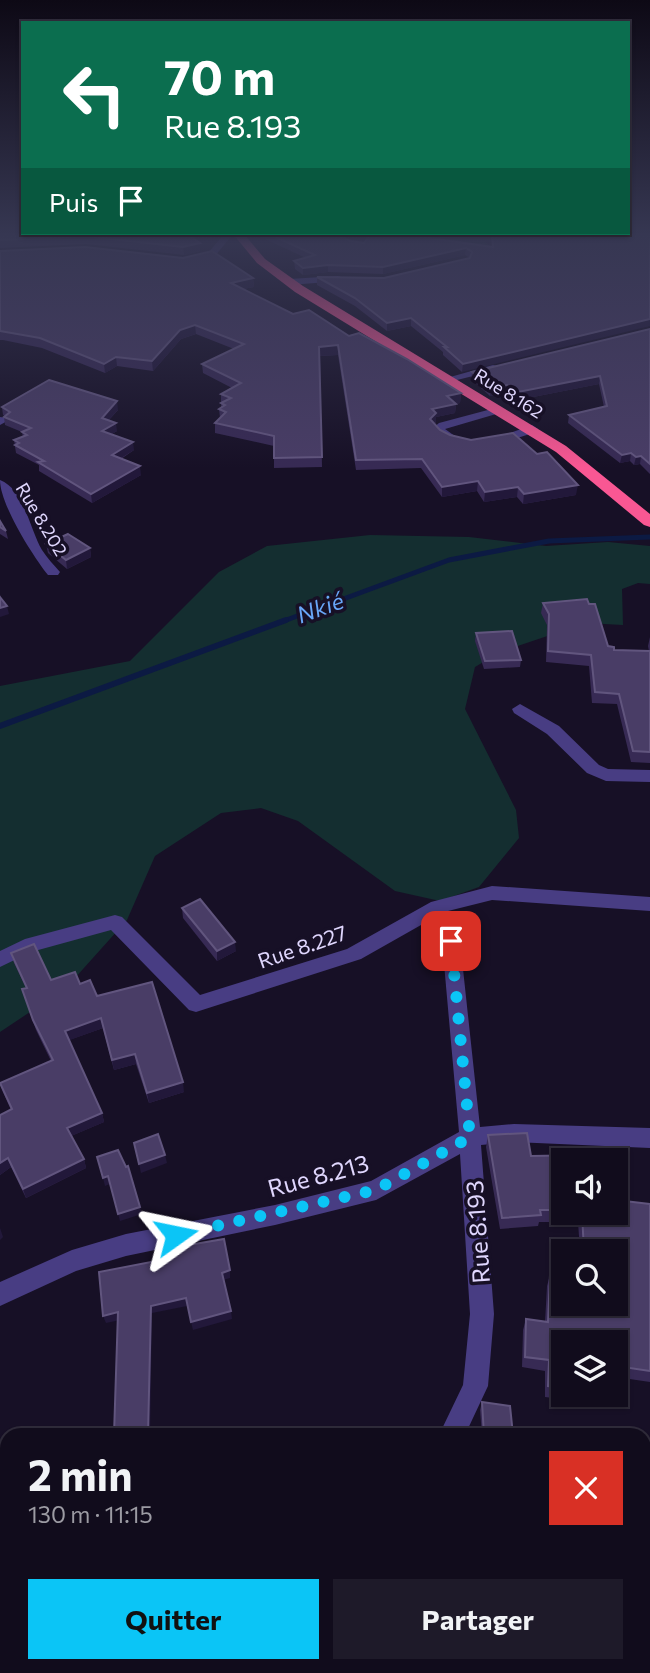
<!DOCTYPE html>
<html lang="fr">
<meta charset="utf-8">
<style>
body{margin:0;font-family:Commissioner,sans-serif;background:#1e1a29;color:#f1f3f6;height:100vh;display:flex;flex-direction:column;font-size:26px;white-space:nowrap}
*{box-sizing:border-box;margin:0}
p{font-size:23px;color:#9c9ba3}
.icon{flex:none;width:38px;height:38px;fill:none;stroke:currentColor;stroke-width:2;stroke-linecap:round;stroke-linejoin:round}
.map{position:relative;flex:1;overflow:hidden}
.side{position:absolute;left:0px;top:1428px;width:651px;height:245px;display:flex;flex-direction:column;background:#110c1c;border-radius:21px 21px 0 0;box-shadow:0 2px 5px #0004,0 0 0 2px #302c3b}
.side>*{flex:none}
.top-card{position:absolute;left:21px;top:21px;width:609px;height:214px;border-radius:0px;box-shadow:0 2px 5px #0004,0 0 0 2px #302c3b;background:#0b6e4f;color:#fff;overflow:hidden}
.buttons{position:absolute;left:551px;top:1148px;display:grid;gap:14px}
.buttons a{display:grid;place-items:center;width:77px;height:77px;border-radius:0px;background:#110c1c;box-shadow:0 2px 5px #0004,0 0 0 2px #302c3b;font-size:35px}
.pin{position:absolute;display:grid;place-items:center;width:60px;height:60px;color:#fff;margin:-30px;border-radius:14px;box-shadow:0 4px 10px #0006}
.me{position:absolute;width:77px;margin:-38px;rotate:78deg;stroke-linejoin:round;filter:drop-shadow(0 0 5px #0008)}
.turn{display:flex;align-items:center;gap:24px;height:147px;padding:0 28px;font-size:32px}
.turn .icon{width:91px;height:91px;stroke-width:2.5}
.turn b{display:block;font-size:49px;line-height:60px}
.then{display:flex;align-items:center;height:66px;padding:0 28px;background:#0003;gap:14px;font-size:26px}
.round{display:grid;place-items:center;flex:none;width:74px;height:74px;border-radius:0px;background:#1e1a29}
.head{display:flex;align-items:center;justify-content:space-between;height:119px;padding:0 28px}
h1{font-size:42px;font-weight:700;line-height:52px}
.button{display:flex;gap:14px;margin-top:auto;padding:14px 28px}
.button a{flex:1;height:80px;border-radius:0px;background:#0bc5f6;color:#111;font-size:28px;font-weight:700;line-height:80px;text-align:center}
.button a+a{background:#1e1a29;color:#f1f3f6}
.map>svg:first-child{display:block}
</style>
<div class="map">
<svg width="650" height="1673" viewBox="0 0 650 1673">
<rect width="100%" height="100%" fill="#171026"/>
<g fill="#142e30">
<path d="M352 234H488L491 241H484L490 246 485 250 391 238 355 237Z"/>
<path d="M370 535 469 537 546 546 608 542 650 546V584L638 583 622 589 623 625 586 623 500 652 475 667 465 709 516 810 519 838 479 887 440 901 395 891 298 821 261 808 221 813 155 856 127 920 66 988 0 1032V686L130 661 219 572 267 546Z"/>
<path d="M7 1665 148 1666 155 1673H0Z"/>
</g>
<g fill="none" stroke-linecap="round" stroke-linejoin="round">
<path stroke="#0c1a43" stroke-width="5" d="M281 622 449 560 549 541 650 537"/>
<path stroke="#0c1a43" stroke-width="6" d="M0 726 286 620"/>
<g fill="#483d83" fill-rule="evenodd">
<path d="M224 234H233L215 256 190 262V258L209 252Z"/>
<path d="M338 276 341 277V281L289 285 284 282 289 279Z"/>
<path d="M493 365 497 366V370L449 382 443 379Z"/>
<path d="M499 407 503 408V412L445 429 459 439V445H451L432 429 439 423Z"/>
<path d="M0 417 7 418 9 420 0 425Z"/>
<path d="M532 425 538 429 536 432 492 446 486 442Z"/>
<path d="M0 480C24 489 30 530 42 550 47 558 54 565 60 572L58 575H48C32 555 0 504 0 480Z"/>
<path d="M520 704 559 726 599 765 608 769 650 770V782L606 781 587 773 547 734 514 713 512 709Z"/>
<path d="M492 886 650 897V911L492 900 444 912 361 959 196 1012 189 1010 111 930 31 952 0 967V951L25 939 115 915 122 917 200 995 347 949 431 902Z"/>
<path d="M451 934 458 936 460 941 480 1127 514 1124 650 1128V1148L514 1142 481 1145 494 1314 488 1386 465 1435H439L463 1385 470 1314 460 1154 376 1200 275 1225 126 1256 76 1271 0 1306V1282L72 1250 126 1234 275 1205 371 1181 459 1132 442 941 444 936Z"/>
<path d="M411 1666H441L442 1673H412Z"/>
</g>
<path fill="#f95793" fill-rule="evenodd" d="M233 234H244L265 259 303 286 566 446 650 514V527L644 525 556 452 295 292 257 263Z"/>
</g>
<g fill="#372a54">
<path d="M0 234H187L200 243V251L184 255 86 244 0 248Z"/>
<path d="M254 234H334L351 241 364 243 492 247 491 234H583L462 372 443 355V352L411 326 387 331 355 306 317 285V277L384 278 470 258 465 255 383 274 328 272 303 275 295 269 294 261 306 258Z"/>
<path d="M0 251 253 278 254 287 243 289 293 314 349 336 461 393 460 403 456 404 455 413 436 417V422L434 424 440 430 450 435 576 495 523 504 517 497 484 502 477 491 442 497 421 468 356 470 338 355 320 356 322 467 274 468V446L215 433V423L220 418 219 409 221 408V394L232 388 203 373 202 364 234 349 196 334 181 339 153 371 117 366 105 373 42 348 3 340H0Z"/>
<path d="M650 329V474L640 464 634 465 630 461 620 463 568 423 569 415 604 407 599 384 518 400 506 393 490 396 471 379 472 372Z"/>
<path d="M2 407 118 410 109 420 117 431 112 434 134 450 121 459 141 475 92 503 39 471V465L16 453 14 440 23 437 22 432 5 425 4 417 5 416 3 415Z"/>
<path d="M0 521 6 531 8 539 0 534Z"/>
<path d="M46 544 90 548 91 557 67 569 48 553Z"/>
<path d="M543 603 589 604 608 646 614 650 649 651 648 646 650 637V763L631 762 617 704 592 703 589 666 546 662 547 625 541 613Z"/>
<path d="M476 633 521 660 520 667 484 669 475 641Z"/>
<path d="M182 908 236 951 217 961 183 918Z"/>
<path d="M11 953 51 980 80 984 97 996 184 1092 149 1103 136 1064 114 1070 103 1028 69 1040 102 1113 104 1122 71 1136 84 1159 86 1168 26 1198 11 1167 0 1175V1115L11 1110 3 1092 0 1083 51 1061 36 1030 22 989 26 988 14 963Z"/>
<path d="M488 1135 531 1156 564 1160V1213H616L650 1204V1382L616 1377V1342H564V1395H579L576 1401 545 1397V1371L522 1367 523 1330 526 1319 545 1322 547 1286 550 1275 556 1276 559 1266 564 1304 616 1251H580L578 1222H539L538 1226 500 1229 486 1147Z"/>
<path d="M482 1402 513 1435H482L480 1410Z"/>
</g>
<g fill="#22183a">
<path d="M200 243V251L184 255 183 247Z"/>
<path d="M466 248 465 255 383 274V267Z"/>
<path d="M328 265V272L303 275V268Z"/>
<path d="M253 278 254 287 231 291V283Z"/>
<path d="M411 318V326L387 331V323Z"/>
<path d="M650 319V326L462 372 463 364Z"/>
<path d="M195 325 196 334 181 339 153 371 152 361 180 330Z"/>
<path d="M338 345V355L319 356V347Z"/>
<path d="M116 357 117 366 105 373 104 364Z"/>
<path d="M600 376 599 384 518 400V392Z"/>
<path d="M507 385 506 393 490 396 491 388Z"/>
<path d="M461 393 460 403 447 405V396Z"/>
<path d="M117 401 118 410 103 426 102 418Z"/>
<path d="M456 404 455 413 436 417V422L429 429 432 409Z"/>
<path d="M116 423 117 431 103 439 102 431Z"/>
<path d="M133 442 134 450 113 463 112 455Z"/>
<path d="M631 453 630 461 620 463 622 455Z"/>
<path d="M641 456 640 464 634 465 636 457Z"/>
<path d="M140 466 141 475 92 503 91 494Z"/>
<path d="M478 481 477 491 442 497V487Z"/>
<path d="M578 485 576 495 523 504 524 494Z"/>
<path d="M518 487 517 497 484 502 485 492Z"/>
<path d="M90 548 91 557 67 569 66 560Z"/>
<path d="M7 606 9 614 0 617V608Z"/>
<path d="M235 942 236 951 217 961V951Z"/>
<path d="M101 1018 103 1028 67 1041 65 1031Z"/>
<path d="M135 1054 136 1064 114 1070 112 1060Z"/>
<path d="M183 1082 184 1092 149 1103 147 1093Z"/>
<path d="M102 1113 104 1122 69 1137 67 1128Z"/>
<path d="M165 1155 167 1163 141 1173 139 1164Z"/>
<path d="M8 1158 11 1167 0 1175V1163Z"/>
<path d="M84 1159 86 1168 26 1198 23 1189Z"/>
<path d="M108 1176 110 1184 105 1186 103 1178Z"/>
<path d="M140 1207 142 1214 120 1221 118 1214Z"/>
<path d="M0 1228 3 1237 0 1240Z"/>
<path d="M230 1270V1278L223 1280 222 1273Z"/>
<path d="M186 1298 187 1306 152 1313 150 1435H148L151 1306Z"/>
<path d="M231 1311 232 1319 193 1330 191 1322Z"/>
<path d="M118 1312 120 1320 106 1323 103 1316Z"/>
<path d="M346 1666H348V1672L341 1673Z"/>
</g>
<g fill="#493d66" stroke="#61557e" stroke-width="2">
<path d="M0 234H187L200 243 183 247 85 236 0 240Z"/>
<path d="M269 234H334L351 241 364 243 370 235 381 236 386 234H401L493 247 492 234H583L588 238 610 234H650V319L463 364 444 347H447L411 318 387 323 355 298 317 277 384 278 470 258 472 252 466 248 383 267 328 265 303 268 294 261 315 255Z"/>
<path d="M85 247 183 258 212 251 253 278 231 283 293 314 309 310 349 336 359 333 407 359 461 393 447 396 456 404 432 409 436 413 430 419 440 430 450 435 471 440 513 433 537 454 547 452 578 485 524 494 518 487 485 492 478 481 442 487 422 459 356 460 338 345 319 347 322 457 274 458V436L215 423 226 412 219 409 225 405 221 403 231 398 221 394 241 383 202 364 244 344 195 325 180 330 152 361 116 357 104 364 40 338 0 331V251Z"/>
<path d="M650 329V464L641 456 636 457 631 453 622 455 569 415 607 406 600 376 518 392 507 385 491 388 472 372Z"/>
<path d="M49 380 117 401 102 418 116 423 102 431 133 442 112 455 140 466 91 494 38 462 44 461 15 445 19 443 14 440 27 435 22 432 31 428 4 417 10 412 2 407Z"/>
<path d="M0 521 6 531 0 527Z"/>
<path d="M68 534 90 548 66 560 46 544Z"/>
<path d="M0 597 7 606 0 608Z"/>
<path d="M587 599 589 604H595L608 646 614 647V650L650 651V752L633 751 619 694 595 692 591 655 548 651 549 614 543 603Z"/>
<path d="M512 631 521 660 485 661 476 633Z"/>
<path d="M200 899 235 942 217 951 182 908Z"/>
<path d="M34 944 51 980 75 972 80 984 90 980 97 996 152 982 183 1082 147 1093 135 1054 112 1060 101 1018 65 1031 102 1113 67 1128 84 1159 23 1189 8 1158 0 1163V1115L12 1109 0 1083 53 1060 33 1020 22 989 27 988 11 953Z"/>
<path d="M527 1133 531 1156 590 1155 591 1160H564V1210H540L541 1215 502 1218 488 1135Z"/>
<path d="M158 1134 165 1155 139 1164 134 1143Z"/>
<path d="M118 1150 126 1167 128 1166 140 1207 118 1214 108 1176 103 1178 97 1157Z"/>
<path d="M616 1200 650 1204V1371L616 1366V1342H564V1388L548 1386 549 1360 525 1357 526 1319 548 1322 550 1275 558 1276 559 1266 564 1267V1304H616V1251H584L582 1213H616Z"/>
<path d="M224 1239 230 1270 222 1273 231 1311 191 1322 186 1298 151 1306 148 1435H114L118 1312 103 1316 99 1272 172 1258 171 1248Z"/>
<path d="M482 1402 510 1406 513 1435H484Z"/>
<path d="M250 1666H346L341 1673H245Z"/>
<path d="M349 1666H403L404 1673H349Z"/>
<path d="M452 1666H570L571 1673H452Z"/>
</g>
<linearGradient id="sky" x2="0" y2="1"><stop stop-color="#0d0915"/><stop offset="0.5" stop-color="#363752"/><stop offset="1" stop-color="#363752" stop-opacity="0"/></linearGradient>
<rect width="650" height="468" fill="url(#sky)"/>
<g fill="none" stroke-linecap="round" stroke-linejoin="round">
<path stroke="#0bc5f6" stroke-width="12" stroke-dasharray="0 21.6" d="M176 1235 376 1190 470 1137 451 941"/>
</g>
<g text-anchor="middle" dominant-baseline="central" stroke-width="7" stroke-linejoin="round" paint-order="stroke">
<g font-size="18" fill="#e0d7fe" stroke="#171026">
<text transform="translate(509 393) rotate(32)">Rue 8.162</text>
<text transform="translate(42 519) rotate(59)">Rue 8.202</text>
</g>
<g font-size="21" fill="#e0d7fe" stroke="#171026">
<text transform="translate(302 946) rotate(-19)">Rue 8.227</text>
</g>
<g font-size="23" font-style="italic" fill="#69a7f9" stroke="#171026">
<text transform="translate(320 607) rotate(-20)">Nkié</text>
</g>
<g font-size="24" fill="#e0d7fe" stroke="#171026">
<text transform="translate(318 1175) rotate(-15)">Rue 8.213</text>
<text transform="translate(477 1232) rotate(-94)">Rue 8.193</text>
</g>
</g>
</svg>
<div class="buttons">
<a><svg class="icon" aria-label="sound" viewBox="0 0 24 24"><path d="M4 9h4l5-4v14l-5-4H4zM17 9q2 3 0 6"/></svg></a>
<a><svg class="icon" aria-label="search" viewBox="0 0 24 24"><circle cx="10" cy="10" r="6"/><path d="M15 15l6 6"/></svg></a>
<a><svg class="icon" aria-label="layers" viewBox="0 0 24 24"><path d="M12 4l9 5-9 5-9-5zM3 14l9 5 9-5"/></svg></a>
</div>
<div class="pin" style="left:451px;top:941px;background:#d93025"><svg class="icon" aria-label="arrive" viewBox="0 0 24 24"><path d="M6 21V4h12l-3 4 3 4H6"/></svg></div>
<svg class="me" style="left:176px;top:1235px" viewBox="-20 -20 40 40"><path d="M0-17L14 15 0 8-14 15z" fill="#0bc5f6" stroke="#fff" stroke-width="4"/></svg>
<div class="top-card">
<div class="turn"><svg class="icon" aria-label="left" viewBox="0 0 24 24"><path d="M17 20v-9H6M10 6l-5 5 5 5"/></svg><div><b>70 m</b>Rue 8.193</div></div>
<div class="then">Puis<svg class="icon" aria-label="arrive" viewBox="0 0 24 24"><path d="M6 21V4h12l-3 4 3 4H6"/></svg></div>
</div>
<section class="side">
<div class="head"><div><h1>2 min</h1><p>130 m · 11:15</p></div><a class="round" style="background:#d93025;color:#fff"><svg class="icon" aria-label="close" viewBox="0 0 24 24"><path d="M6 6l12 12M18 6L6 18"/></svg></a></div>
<div class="button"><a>Quitter</a><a>Partager</a></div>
</section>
</div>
